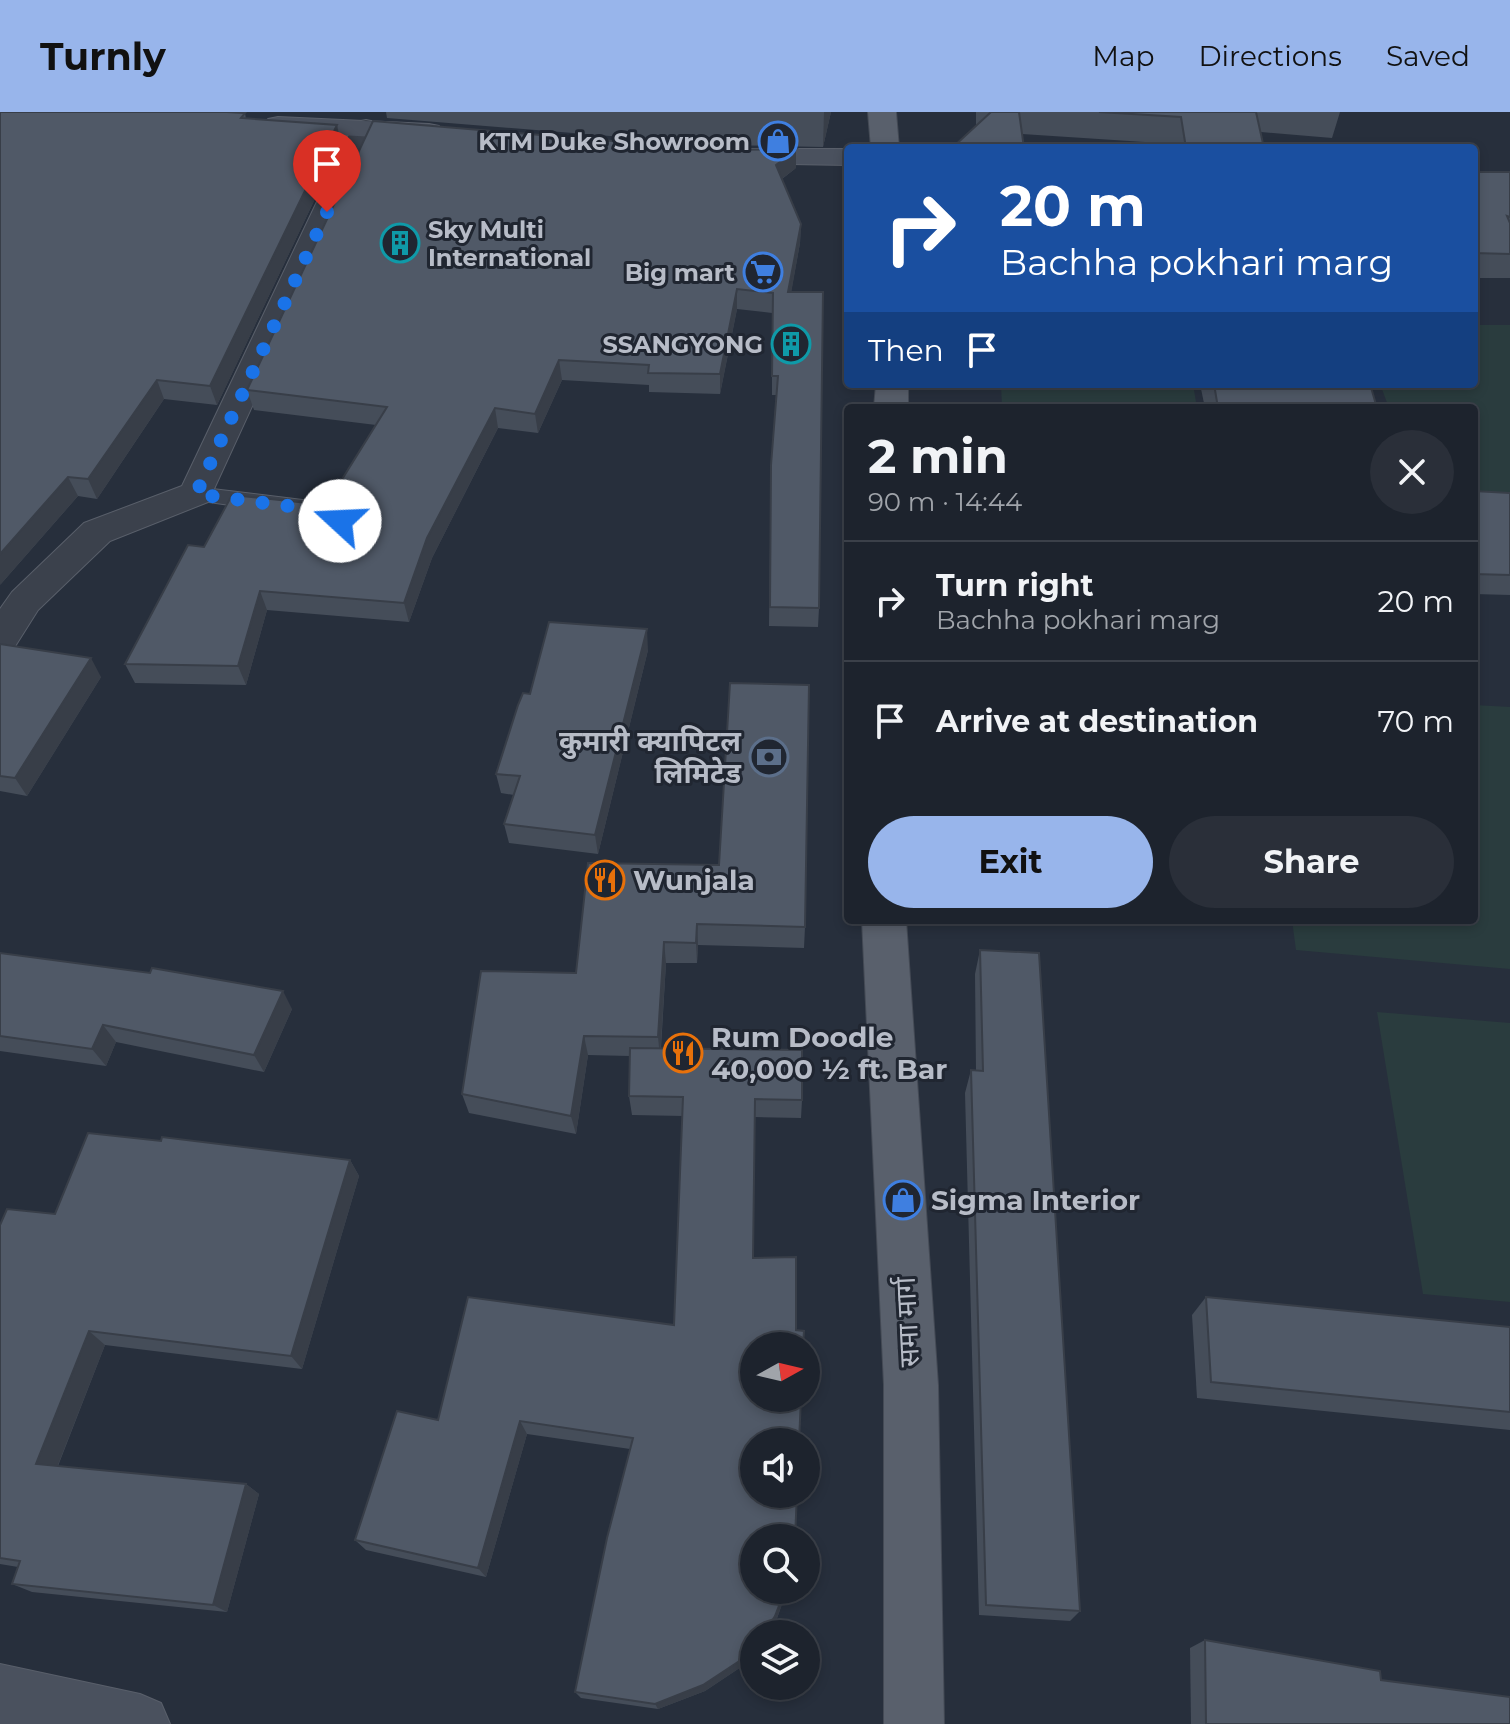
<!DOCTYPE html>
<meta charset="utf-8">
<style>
body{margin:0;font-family:Montserrat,"Noto Sans Devanagari",sans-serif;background:#2a2f39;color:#f1f3f6;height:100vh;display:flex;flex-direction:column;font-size:30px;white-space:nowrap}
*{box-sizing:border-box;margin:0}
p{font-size:26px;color:#a0a4aa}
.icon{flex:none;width:44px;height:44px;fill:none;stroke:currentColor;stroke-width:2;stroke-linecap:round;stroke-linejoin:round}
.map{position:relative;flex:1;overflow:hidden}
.panel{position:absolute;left:844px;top:292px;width:634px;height:520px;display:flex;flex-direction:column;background:#1d232d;border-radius:8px;box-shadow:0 4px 12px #0003,0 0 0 2px #3b4049}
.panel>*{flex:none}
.guide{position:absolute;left:844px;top:32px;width:634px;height:244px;border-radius:8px;box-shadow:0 4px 12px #0003,0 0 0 2px #3b4049;background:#1a4fa0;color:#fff;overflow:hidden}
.needle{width:52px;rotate:82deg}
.buttons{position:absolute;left:740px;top:1220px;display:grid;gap:16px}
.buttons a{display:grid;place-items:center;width:80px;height:80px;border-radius:50%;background:#1d232d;box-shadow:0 4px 12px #0003,0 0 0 2px #3b4049;font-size:40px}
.pin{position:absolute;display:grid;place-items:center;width:68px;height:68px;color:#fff;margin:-82px -34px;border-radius:50% 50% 50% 0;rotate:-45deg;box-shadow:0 0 8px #0007}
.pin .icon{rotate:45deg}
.me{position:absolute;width:88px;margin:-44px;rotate:290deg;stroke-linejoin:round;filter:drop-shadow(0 0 6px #0008)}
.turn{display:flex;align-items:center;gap:28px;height:168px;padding:0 24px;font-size:36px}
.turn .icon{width:104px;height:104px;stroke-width:2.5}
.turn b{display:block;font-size:56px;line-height:68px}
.then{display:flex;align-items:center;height:76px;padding:0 24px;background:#0003;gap:16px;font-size:30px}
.round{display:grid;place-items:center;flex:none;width:84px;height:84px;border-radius:42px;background:#2a2f39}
.headline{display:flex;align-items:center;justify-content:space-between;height:136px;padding:0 24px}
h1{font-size:48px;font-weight:700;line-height:60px}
.button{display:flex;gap:16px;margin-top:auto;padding:16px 24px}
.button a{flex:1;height:92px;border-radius:48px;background:#98b5eb;color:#111;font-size:32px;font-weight:700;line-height:92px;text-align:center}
.button a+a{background:#2a2f39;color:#f1f3f6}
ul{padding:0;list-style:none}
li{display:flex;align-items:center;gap:24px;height:120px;padding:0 24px;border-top:2px solid #3b4049}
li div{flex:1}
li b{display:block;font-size:30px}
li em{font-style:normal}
header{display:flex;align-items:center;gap:48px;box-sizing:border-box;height:112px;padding:0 40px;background:#98b5eb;color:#111}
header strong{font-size:38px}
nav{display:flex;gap:44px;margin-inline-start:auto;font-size:28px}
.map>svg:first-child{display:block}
</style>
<header>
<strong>Turnly</strong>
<nav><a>Map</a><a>Directions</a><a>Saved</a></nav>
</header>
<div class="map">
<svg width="1510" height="1612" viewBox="0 0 1510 1612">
<rect width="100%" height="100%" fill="#272f3c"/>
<g fill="#2a3c3e">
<path d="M1474 213H1510V382L1474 381V296H1389L1380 272H1474Z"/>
<path d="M1001 272H1193L1197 296H1002Z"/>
<path d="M1474 593 1510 595V857L1296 838 1292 808H1474Z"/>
<path d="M1377 900 1510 911V1190L1423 1182Z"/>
</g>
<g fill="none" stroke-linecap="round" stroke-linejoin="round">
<defs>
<path id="service" d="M196 375 327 391 335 394 351 409 338 447 334 453H318L314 447 328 411 321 406 188 387 185 382 188 377Z"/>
<path id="minor" d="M366 8 376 10 380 16 208 390 110 429 38 498 14 536 0 540V497L12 480 84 411 182 374 352 16 356 10Z"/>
<g id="secondary">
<path d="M278 5 429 12 439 14 443 20 439 26 429 28 268 19 264 13 268 7Z"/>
<path d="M737 37H848V53L727 51 723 45 727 39Z"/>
<path d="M0 1552 140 1582 161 1591 170 1612H0Z"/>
</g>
<g id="primary">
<path d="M868 0H896L899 36H871Z"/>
<path d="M876 272H908V296H874Z"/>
<path d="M862 808H906L938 1273 944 1612H884V1273Z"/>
</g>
</defs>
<use href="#service" stroke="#595f6a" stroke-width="2"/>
<use href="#minor" stroke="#595f6a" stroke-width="2"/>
<use href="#secondary" stroke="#595f6a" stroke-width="2"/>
<use href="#primary" stroke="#444a55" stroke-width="2"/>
<use href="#service" fill="#3b414c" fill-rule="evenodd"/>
<use href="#minor" fill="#3b414c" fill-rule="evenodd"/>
<use href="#secondary" fill="#4a515e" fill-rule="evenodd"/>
<use href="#primary" fill="#59606c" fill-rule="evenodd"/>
</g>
<g fill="#454d59">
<path d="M386 0H831L823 35 721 33 387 6Z"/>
<path d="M976 0H1340L1332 26 1261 20 1264 36H1175V32L1022 22 976 14Z"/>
<path d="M245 1 246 7 341 32 217 293 164 287 97 387 78 384 0 473Z"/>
<path d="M796 56 782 67 801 112 800 131 791 180 819 496 818 515 769 514 771 353 776 283H772V201L737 197 720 282 649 280V273L562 268 538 321 498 316 432 446 409 510 267 498 246 573 135 571 125 552 204 435 323 411 315 436 330 435 345 399 342 396 336 377 376 313 254 298 247 278Z"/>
<rect x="1474" y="60" width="36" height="106"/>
<path d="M1200 272H1370L1377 296H1205Z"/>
<path d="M1474 379 1510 381V483L1474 482Z"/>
<path d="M0 532 101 565 27 684 0 679Z"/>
<path d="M648 538 598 742 509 731 504 712 514 683 501 681 496 662 530 582Z"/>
<path d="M588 751 805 815 804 836 698 833 697 851H666L661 936 802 988 801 1006 755 1005 753 1146 754 1478H787L775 1512 753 1547 705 1579 658 1597 581 1586 575 1580 630 1337 527 1322 486 1465 366 1438 355 1428 438 1308 674 1213 683 1004 632 1003 629 984V944L588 943 576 1022 469 1001 462 982 576 861Z"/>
<path d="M980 838 1080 1499 1070 1509 979 1503 965 981 971 958 976 959 975 862Z"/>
<path d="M0 841 292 897 264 960 116 930 106 954 0 939Z"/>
<path d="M350 1048 359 1064 302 1257 105 1233 58 1354 246 1372 259 1382 227 1500 32 1480 12 1472 18 1455 0 1452V1113Z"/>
<path d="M1206 1185 1510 1215V1318L1197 1286 1192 1203Z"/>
<path d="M1205 1528 1381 1568 1510 1612H1191L1190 1536Z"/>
</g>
<g fill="#383e48">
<path d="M824 0H831L823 35Z"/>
<path d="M337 13 341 32 217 293 210 274Z"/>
<path d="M796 37V56L775 72 776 53Z"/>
<path d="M801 112 800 131 788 199V180Z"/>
<path d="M737 177V197L720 282V262Z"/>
<path d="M559 248 562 268 538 321 535 302Z"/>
<path d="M157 268 164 287 97 387 88 367Z"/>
<path d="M495 296 498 316 432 446 409 510 404 491 427 426Z"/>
<path d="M68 365 78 384 0 473V442Z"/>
<path d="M317 392 323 411 312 449 305 429Z"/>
<path d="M260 479 267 498 246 573 238 554Z"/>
<path d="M647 517 648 538 598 742 595 723Z"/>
<path d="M91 546 101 565 27 684 15 666Z"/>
<path d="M697 812 698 833 697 851 696 831Z"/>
<path d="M664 830 666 851 660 945 658 925Z"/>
<path d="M283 879 292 897 264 960 254 943Z"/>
<path d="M103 913 116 930 106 954 92 937Z"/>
<path d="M584 924 588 943 576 1022 571 1004Z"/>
<path d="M350 1048 359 1064 302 1257 291 1244Z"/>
<path d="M89 1219 105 1233 54 1363 36 1352Z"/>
<path d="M520 1309 527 1322 486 1465 478 1456Z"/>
<path d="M246 1372 259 1382 227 1500 213 1493Z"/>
<path d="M785 1478H787L775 1512 768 1522H764Z"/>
<path d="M754 1538 753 1547 705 1579 658 1597 655 1592Z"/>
</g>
<g fill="#505967" stroke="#383e48" stroke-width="2">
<path d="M0 0H227L245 1 241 6 337 13 210 274 157 268 88 367 68 365 0 442Z"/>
<path d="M991 0H1019L1024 36H952Z"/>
<path d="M1099 0H1256L1264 36H1186L1181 5Z"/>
<path d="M373 9 721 38 796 37 776 53 801 112 788 180H823L819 496 770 495 771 353 778 264H772L773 181 737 177 720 262 648 261 649 253 559 248 535 302 495 296 427 426 404 491 260 479 238 554 125 552 188 433 204 435 232 383 317 392 305 429 312 437 330 435 348 390 336 377 387 295 247 278Z"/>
<path d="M1474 60H1510V105L1507 104 1510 111V142L1474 141Z"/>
<path d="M1214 272H1370L1377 296H1218Z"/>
<path d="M1474 379 1510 381V463L1474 462Z"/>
<path d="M549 510 647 517 595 723 504 712 520 664 496 662 518 593 523 581 530 582Z"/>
<path d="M0 532 91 546 15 666 0 664Z"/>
<path d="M730 571 809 573 805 815 697 812 696 831 664 830 658 925 584 924 571 1004 462 982 481 859 576 861 588 751 719 753Z"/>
<path d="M980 838 1039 841 1080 1499 986 1493 971 958 983 959Z"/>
<path d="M0 841 150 861 152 856 283 879 254 943 103 913 92 937 0 924Z"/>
<path d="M630 936 802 938V988L755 987 753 1146 796 1145V1218L804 1219 803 1234H754V1286H801L799 1330H754V1382H797L795 1426H754V1478H785L775 1504 764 1522H754V1538L753 1540 703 1573 655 1592 575 1580 607 1426 633 1326 520 1309 478 1456 355 1428 397 1299 438 1308 468 1185 674 1213 683 985 629 984Z"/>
<path d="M88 1021 161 1029 162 1025 350 1048 291 1244 89 1219 36 1352 246 1372 213 1493 12 1472 20 1449 0 1446V1113L7 1097 55 1102Z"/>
<path d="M1206 1185 1510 1215V1300L1211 1270Z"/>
<path d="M1205 1528 1380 1559 1381 1568 1510 1585V1612H1206Z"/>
</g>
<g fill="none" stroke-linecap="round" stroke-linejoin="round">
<path stroke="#1a73e8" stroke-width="14" stroke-dasharray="0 25.2" d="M327 100 196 382 327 399 340 409"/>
</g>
<defs>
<symbol id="shop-ring" viewBox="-11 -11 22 22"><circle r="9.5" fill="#202631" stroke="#3f7fe0" stroke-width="1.5"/><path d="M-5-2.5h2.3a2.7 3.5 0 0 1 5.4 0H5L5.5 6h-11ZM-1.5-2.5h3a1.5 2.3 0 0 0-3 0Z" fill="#3f7fe0"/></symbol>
<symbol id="building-ring" viewBox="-11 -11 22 22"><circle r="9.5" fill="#202631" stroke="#0f9aa8" stroke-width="1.5"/><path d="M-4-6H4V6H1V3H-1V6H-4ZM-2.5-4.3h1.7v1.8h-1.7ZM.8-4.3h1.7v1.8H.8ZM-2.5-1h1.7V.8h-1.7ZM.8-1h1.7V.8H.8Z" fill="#0f9aa8"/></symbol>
<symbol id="supermarket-ring" viewBox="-11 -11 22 22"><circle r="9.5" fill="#202631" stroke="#3f7fe0" stroke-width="1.5"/><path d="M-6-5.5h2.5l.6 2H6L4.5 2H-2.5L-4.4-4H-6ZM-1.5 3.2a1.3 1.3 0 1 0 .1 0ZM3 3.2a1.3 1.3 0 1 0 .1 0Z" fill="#3f7fe0"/></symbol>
<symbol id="bank-ring" viewBox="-11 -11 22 22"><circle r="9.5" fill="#202631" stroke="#5c6f8a" stroke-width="1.5"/><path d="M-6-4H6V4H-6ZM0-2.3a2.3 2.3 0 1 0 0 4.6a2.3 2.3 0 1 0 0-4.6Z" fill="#5c6f8a"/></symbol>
<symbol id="restaurant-ring" viewBox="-11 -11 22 22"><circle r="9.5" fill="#202631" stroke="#e8710a" stroke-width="1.5"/><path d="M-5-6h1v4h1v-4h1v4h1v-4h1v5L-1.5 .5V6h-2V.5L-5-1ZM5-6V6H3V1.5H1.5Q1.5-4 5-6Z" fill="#e8710a"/></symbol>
</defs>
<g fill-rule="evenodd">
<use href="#shop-ring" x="756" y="7" width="44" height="44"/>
<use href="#building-ring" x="378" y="109" width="44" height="44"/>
<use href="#supermarket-ring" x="741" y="138" width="44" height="44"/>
<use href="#building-ring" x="769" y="210" width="44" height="44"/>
<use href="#bank-ring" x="747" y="623" width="44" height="44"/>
<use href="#restaurant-ring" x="583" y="746" width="44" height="44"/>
<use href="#restaurant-ring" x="661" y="919" width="44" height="44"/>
<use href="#shop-ring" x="881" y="1066" width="44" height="44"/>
</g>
<g text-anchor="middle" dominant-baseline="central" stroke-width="6" stroke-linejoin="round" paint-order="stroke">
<g font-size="24" font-weight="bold" fill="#b7bcc7" stroke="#202631" text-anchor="end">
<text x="750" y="29">KTM Duke Showroom</text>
<text x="428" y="117" text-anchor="start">Sky Multi<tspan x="428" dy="28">International</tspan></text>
<text x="735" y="160">Big mart</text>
<text x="763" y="232">SSANGYONG</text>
</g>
<g font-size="28" font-weight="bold" fill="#b7bcc7" stroke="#202631" text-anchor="start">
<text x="741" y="629" text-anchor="end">कुमारी क्यापिटल<tspan x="741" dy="32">लिमिटेड</tspan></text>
<text x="633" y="768">Wunjala</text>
<text x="711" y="925">Rum Doodle<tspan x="711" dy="32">40,000 ½ ft. Bar</tspan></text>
<text x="931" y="1088">Sigma Interior</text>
</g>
<g font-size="28" fill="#b7bcc7" stroke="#202631">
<text transform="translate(907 1210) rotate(-93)">समा मार्ग</text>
</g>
</g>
</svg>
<div class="buttons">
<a><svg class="needle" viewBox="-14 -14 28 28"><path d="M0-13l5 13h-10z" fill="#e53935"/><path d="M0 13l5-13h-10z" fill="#a0a4aa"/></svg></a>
<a><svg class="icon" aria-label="sound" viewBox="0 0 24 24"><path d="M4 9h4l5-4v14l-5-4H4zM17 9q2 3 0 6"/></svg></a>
<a><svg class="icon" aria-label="search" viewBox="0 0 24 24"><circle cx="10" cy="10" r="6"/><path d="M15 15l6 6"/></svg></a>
<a><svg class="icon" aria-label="layers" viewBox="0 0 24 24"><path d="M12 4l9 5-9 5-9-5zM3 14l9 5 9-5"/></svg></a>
</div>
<div class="pin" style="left:327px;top:100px;background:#d93025"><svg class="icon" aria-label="arrive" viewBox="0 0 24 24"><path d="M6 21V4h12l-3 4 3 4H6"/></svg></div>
<svg class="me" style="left:340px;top:409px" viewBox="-20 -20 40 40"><circle r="19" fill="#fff"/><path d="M0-13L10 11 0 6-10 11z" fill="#1a73e8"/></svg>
<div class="guide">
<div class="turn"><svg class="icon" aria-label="right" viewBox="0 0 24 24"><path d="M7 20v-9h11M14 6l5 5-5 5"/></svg><div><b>20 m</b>Bachha pokhari marg</div></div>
<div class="then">Then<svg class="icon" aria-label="arrive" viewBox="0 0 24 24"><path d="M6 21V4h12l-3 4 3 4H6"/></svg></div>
</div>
<section class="panel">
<div class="headline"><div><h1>2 min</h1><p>90 m · 14:44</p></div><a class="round"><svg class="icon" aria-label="close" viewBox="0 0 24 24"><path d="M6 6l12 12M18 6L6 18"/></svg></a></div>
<ul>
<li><svg class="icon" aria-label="right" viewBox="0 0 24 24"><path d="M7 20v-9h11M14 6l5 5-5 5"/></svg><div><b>Turn right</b><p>Bachha pokhari marg</p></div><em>20 m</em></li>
<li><svg class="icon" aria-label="arrive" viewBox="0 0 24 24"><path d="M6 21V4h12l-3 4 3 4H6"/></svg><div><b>Arrive at destination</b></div><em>70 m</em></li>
</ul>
<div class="button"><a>Exit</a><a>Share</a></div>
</section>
</div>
